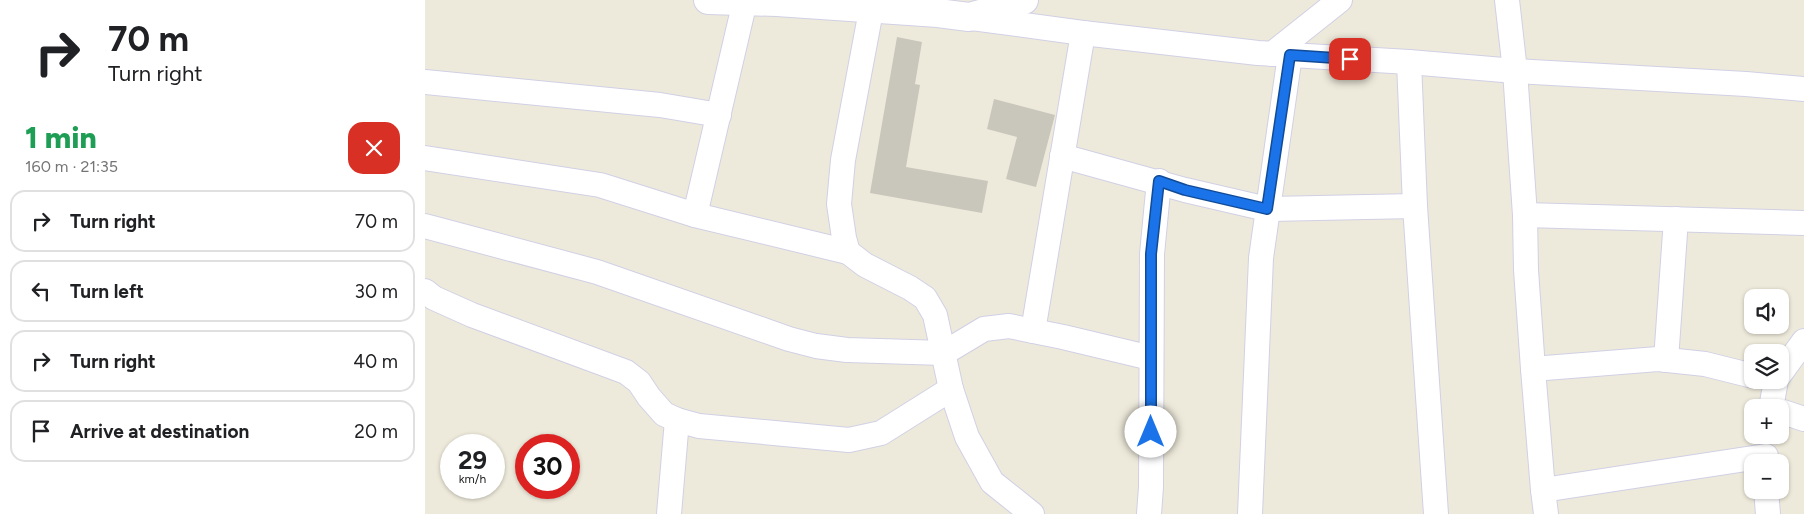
<!DOCTYPE html>
<meta charset="utf-8">
<style>
body{margin:0;font-family:Figtree,sans-serif;background:#f6f6f6;color:#202124;height:100vh;display:flex;flex-direction:column;font-size:19px;white-space:nowrap}
*{box-sizing:border-box;margin:0}
p{font-size:16px;color:#757577}
.icon{flex:none;width:28px;height:28px;fill:none;stroke:currentColor;stroke-width:2;stroke-linecap:round;stroke-linejoin:round}
.map{position:relative;flex:1;overflow:hidden}
.side{display:flex;flex-direction:column;background:#fff;width:425px}
.side>*{flex:none}
.hud{background:#fff;color:#202124;overflow:hidden}
.controls{position:absolute;left:1319px;top:289px;display:grid;gap:10px}
.controls a{display:grid;place-items:center;width:45px;height:45px;border-radius:10px;background:#fff;box-shadow:0 1px 4px #0004;font-size:25px}
.speed{position:absolute;left:15px;top:434px;display:flex;gap:10px;font-size:25px;font-weight:700;text-align:center}
.speed>*{display:grid;place-content:center;width:65px;height:65px;border-radius:50%;background:#fff;box-shadow:0 1px 4px #0004;line-height:1}
.speed small{font-size:12px;font-weight:400}
.speed .limit{border:8px solid #d22;background:#fff;color:#111}
.pin{position:absolute;display:grid;place-items:center;width:42px;height:42px;color:#fff;margin:-21px;border-radius:10px;box-shadow:0 2px 8px #0006}
.me{position:absolute;width:55px;margin:-28px;rotate:0deg;stroke-linejoin:round;filter:drop-shadow(0 0 4px #0008)}
.turn{display:flex;align-items:center;gap:18px;height:105px;padding:0 25px;font-size:22px}
.turn .icon{width:65px;height:65px;stroke-width:2.5}
.turn b{display:block;font-size:35px;line-height:42px}
.round{display:grid;place-items:center;flex:none;width:52px;height:52px;border-radius:15px;background:#f6f6f6}
.summary{display:flex;align-items:center;justify-content:space-between;height:85px;padding:0 25px}
h1{font-size:30px;font-weight:800;line-height:38px;color:#1e9e55}
ul{padding:0;list-style:none}
li{display:flex;align-items:center;gap:15px;height:62px;margin:0 10px 8px;padding:0 15px;border:2px solid #e0e0e0;border-radius:15px}
li div{flex:1}
li b{display:block;font-size:19px}
li em{font-style:normal}
main{display:flex;flex:1;min-height:0}
.map>svg:first-child{display:block}
</style>
<main>
<section class="side">
<div class="hud">
<div class="turn"><svg class="icon" aria-label="right" viewBox="0 0 24 24"><path d="M7 20v-9h11M14 6l5 5-5 5"/></svg><div><b>70 m</b>Turn right</div></div>
</div>
<div class="summary"><div><h1>1 min</h1><p>160 m · 21:35</p></div><a class="round" style="background:#d93025;color:#fff"><svg class="icon" aria-label="close" viewBox="0 0 24 24"><path d="M6 6l12 12M18 6L6 18"/></svg></a></div>
<ul>
<li><svg class="icon" aria-label="right" viewBox="0 0 24 24"><path d="M7 20v-9h11M14 6l5 5-5 5"/></svg><div><b>Turn right</b></div><em>70 m</em></li>
<li><svg class="icon" aria-label="left" viewBox="0 0 24 24"><path d="M17 20v-9H6M10 6l-5 5 5 5"/></svg><div><b>Turn left</b></div><em>30 m</em></li>
<li><svg class="icon" aria-label="right" viewBox="0 0 24 24"><path d="M7 20v-9h11M14 6l5 5-5 5"/></svg><div><b>Turn right</b></div><em>40 m</em></li>
<li><svg class="icon" aria-label="arrive" viewBox="0 0 24 24"><path d="M6 21V4h12l-3 4 3 4H6"/></svg><div><b>Arrive at destination</b></div><em>20 m</em></li>
</ul>
</section>
<div class="map">
<svg width="1379" height="514" viewBox="0 0 1379 514">
<rect width="100%" height="100%" fill="#eeeadb"/>
<g fill="#c9c7bb">
<path d="M472 37 497 42 490 84 495 85 481 167 563 181 557 213 445 193Z"/>
<path d="M569 99 630 115 611 187 581 179 592 137 562 129Z"/>
</g>
<g fill="none" stroke-linecap="round" stroke-linejoin="round">
<defs>
<g id="minor">
<path d="M448 0 418 160 414 204 419 238 423 252 440 265 485 288 500 298 510 315 526 389 542 437 567 482 607 514"/>
<path d="M1082 0 1090 71 1100 215 1101 270 1108 369 1118 490 1121 514"/>
<path d="M547 18 658 33 833 53 984 62 1090 71 1321 84 1379 89"/>
<path d="M847 54 915 0"/>
<path d="M984 62 990 206 1011 514"/>
<path d="M0 82 235 105 294 115"/>
<path d="M637 156 760 190 842 209 990 206"/>
<path d="M0 158 175 185 270 215 423 252"/>
<path d="M270 215 320 1"/>
<path d="M1100 215 1379 223"/>
<path d="M0 226 172 272 364 339 391 346 422 350 519 353 559 329 584 326 638 337 726 358"/>
<path d="M0 291 9 298 47 315 201 372 214 382 224 397 239 414 252 420 274 426 424 440 456 433 526 389"/>
<path d="M608 331 658 33"/>
<path d="M1241 360 1251 219"/>
<path d="M1108 369 1233 359 1280 364 1328 376"/>
<path d="M1355 374 1379 341"/>
<path d="M1346 408 1351 380"/>
<path d="M1355 411 1379 419"/>
<path d="M1118 490 1341 456"/>
<path d="M1341 490 1343 514"/>
<path d="M244 514 252 420"/>
<path d="M724 514 726 487 727 254 734 181"/>
<path d="M825 514 836 258 865 55"/>
</g>
<path id="secondary" d="M283 0 352 2 513 13 544 17 578 8 599 0"/>
</defs>
<use href="#minor" stroke="#d1d0e5" stroke-width="26"/>
<use href="#secondary" stroke="#d1d0e5" stroke-width="30"/>
<use href="#minor" stroke="#fff" stroke-width="24"/>
<use href="#secondary" stroke="#fff" stroke-width="28"/>
</g>
<g fill="none" stroke-linecap="round" stroke-linejoin="round">
<defs>
<path id="route" d="M726 432V254L734 181 760 190 842 209 865 55 925 59"/>
</defs>
<use href="#route" stroke="#114b97" stroke-width="12"/>
<use href="#route" stroke="#1a73e8" stroke-width="9"/>
</g>
</svg>
<div class="controls">
<a><svg class="icon" aria-label="sound" viewBox="0 0 24 24"><path d="M4 9h4l5-4v14l-5-4H4zM17 9q2 3 0 6"/></svg></a>
<a><svg class="icon" aria-label="layers" viewBox="0 0 24 24"><path d="M12 4l9 5-9 5-9-5zM3 14l9 5 9-5"/></svg></a>
<a>+</a>
<a>−</a>
</div>
<div class="speed"><div>29<small>km/h</small></div><div class="limit">30</div></div>
<div class="pin" style="left:925px;top:59px;background:#d93025"><svg class="icon" aria-label="arrive" viewBox="0 0 24 24"><path d="M6 21V4h12l-3 4 3 4H6"/></svg></div>
<svg class="me" style="left:726px;top:432px" viewBox="-20 -20 40 40"><circle r="19" fill="#fff"/><path d="M0-13L10 11 0 6-10 11z" fill="#1a73e8"/></svg>
</div>
</main>
